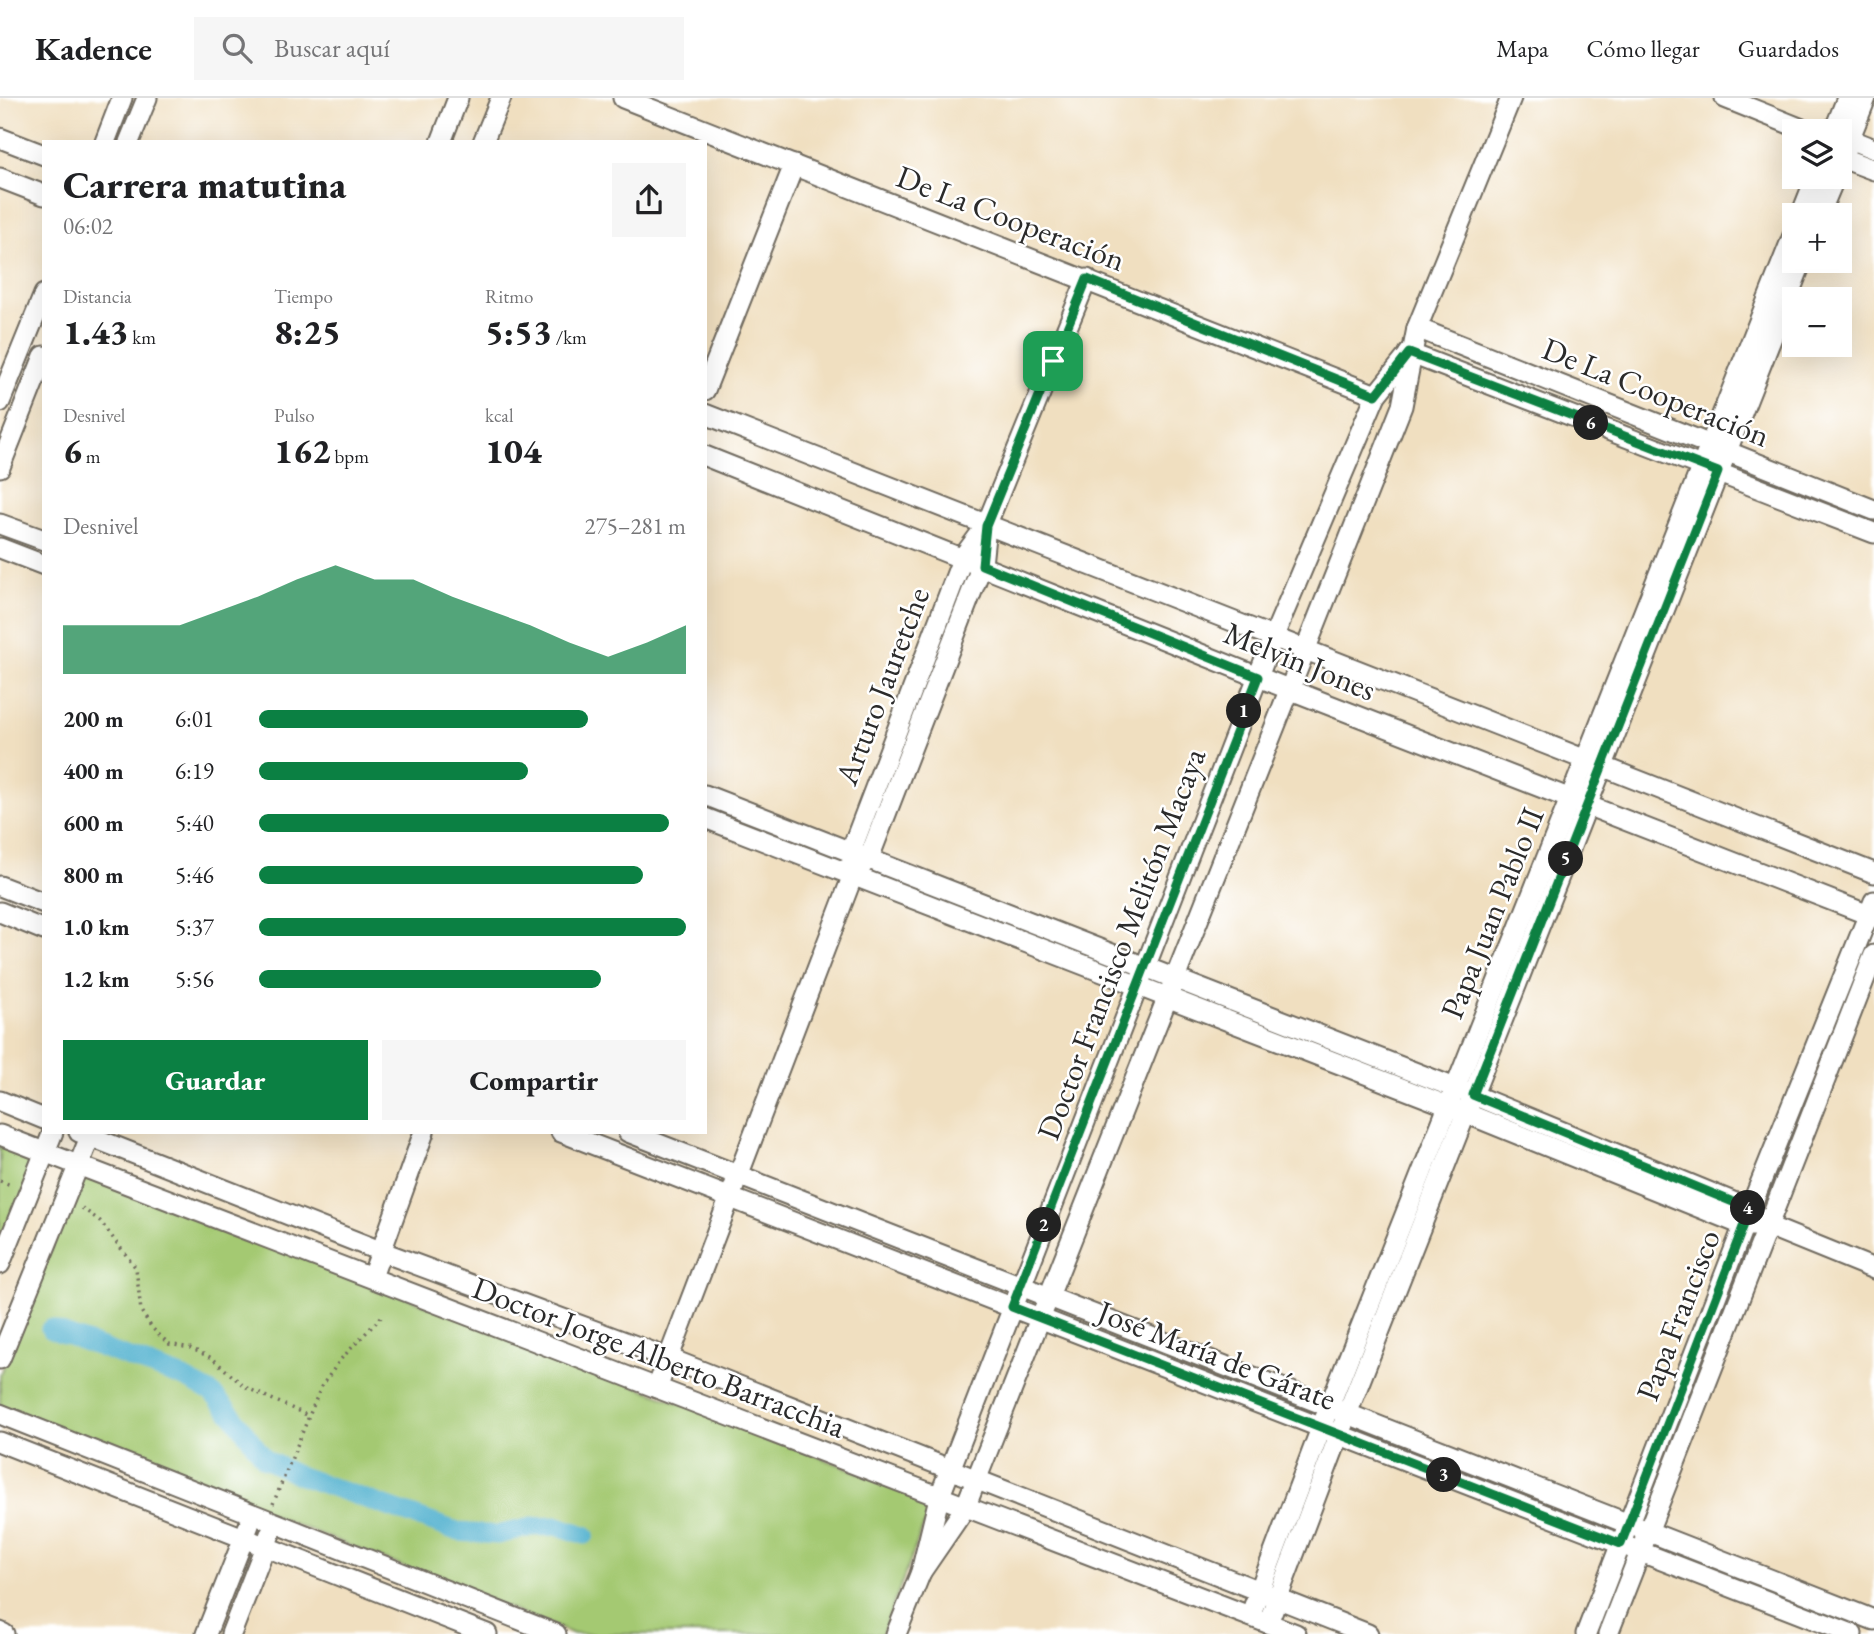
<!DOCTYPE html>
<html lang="es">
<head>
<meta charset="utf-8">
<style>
	body { margin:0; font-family:"EB Garamond",serif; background:#f6f6f6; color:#202124; height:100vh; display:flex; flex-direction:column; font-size:26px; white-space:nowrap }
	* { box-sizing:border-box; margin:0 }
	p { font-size:23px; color:#757577 }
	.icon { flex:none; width:38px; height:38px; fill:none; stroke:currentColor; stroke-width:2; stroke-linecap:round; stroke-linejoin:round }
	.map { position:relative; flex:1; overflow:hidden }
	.drawer { position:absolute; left:42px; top:42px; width:665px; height:994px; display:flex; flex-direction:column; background:#fff; border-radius:0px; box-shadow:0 7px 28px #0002 }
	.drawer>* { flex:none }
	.tools { position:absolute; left:1782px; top:21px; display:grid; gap:14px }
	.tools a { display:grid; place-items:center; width:70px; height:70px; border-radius:0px; background:#fff; box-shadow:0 7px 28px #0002; font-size:35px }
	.pin { position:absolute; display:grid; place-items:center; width:60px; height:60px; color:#fff; margin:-30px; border-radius:14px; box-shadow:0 4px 10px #0006 }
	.km { position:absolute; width:35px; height:35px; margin:-18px; border-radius:50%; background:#222; color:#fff; font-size:19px; line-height:35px; text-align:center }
	.round { display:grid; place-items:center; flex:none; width:74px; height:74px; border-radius:0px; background:#f6f6f6 }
	.head { display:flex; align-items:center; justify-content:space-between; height:119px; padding:0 21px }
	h1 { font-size:38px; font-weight:800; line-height:52px }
	.stats { display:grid; grid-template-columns:repeat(3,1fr); gap:10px; height:119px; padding:7px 21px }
	.stats div { display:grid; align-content:center }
	.stats b { font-size:35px; font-weight:800 }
	.stats small { font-size:19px; font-weight:400 }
	.stats p { font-size:19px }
	.chart { height:196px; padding:14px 21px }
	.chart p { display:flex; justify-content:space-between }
	.chart svg { width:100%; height:126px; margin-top:7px; fill:#0b8043; opacity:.7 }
	.cta { display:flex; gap:14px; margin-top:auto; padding:14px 21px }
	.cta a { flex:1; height:80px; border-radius:0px; background:#0b8043; color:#fff; font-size:28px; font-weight:800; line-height:80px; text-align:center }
	.cta a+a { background:#f6f6f6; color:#202124 }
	ul { padding:0 21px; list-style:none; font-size:23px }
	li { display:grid; grid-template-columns:112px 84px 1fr; align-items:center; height:52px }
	li i { height:18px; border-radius:9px; background:#0b8043 }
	header { display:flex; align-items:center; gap:42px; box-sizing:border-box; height:98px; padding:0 35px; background:#fff; border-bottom:2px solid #e0e0e0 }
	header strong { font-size:33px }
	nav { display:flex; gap:38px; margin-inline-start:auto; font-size:24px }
	.search { width:490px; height:63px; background:#f6f6f6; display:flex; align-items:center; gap:18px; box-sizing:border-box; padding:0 24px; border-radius:0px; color:#757577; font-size:26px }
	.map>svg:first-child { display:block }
	.green { fill:#a4c972; stroke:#687a4e; stroke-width:2 }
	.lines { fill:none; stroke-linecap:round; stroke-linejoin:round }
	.canal { stroke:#51b1cf; stroke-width:19 }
	.minor-casing { stroke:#706a5f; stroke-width:23 }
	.path { stroke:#706a5f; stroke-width:3.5; stroke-dasharray:2 5; stroke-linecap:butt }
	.minor { stroke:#fff; stroke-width:19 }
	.route-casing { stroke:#fff; stroke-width:14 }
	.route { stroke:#0b8043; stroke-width:9 }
	.labels { text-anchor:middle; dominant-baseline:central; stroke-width:5; stroke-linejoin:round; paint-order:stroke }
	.street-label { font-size:32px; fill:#2b2b2b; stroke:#fff }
</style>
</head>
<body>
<header>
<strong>Kadence</strong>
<div class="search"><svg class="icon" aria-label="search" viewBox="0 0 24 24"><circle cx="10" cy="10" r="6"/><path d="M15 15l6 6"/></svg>Buscar aquí</div>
<nav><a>Mapa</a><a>Cómo llegar</a><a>Guardados</a></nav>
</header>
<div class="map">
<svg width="1874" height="1536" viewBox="0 0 1874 1536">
	<rect width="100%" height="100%" fill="#fff"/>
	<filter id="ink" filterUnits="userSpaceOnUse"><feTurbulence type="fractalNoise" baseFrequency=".0143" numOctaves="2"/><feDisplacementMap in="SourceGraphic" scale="14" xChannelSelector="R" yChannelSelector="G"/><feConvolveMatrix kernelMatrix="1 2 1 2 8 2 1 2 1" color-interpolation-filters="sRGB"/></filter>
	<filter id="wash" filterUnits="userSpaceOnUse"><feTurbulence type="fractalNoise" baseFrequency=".00686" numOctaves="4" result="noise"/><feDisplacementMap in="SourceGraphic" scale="28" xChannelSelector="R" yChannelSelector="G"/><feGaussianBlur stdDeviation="1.57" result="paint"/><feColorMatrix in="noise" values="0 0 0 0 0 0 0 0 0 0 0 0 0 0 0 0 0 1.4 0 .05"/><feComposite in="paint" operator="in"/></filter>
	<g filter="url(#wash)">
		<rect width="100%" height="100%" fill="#f0dfc0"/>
		<g class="green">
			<path d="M0,1042L39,1058L0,1153Z"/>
			<path d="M82,1074L933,1403L882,1536H574L0,1310V1276Z"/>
		</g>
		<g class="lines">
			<path class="canal" d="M50,1231L184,1280L212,1295L235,1320L265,1361L295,1376L459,1434L497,1437L532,1429L558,1428L585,1437"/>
		</g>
	</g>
	<g filter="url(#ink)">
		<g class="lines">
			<g class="minor-casing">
				<g id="minor">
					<path d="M623,0L1376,297"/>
					<path d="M1725,0L1807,33"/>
					<path d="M1834,33L1847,0"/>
					<path d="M0,40L44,57"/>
					<path d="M1839,42L1849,41L1874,51"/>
					<path d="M105,44L122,0"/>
					<path d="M129,44L147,0"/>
					<path d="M441,44L458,0"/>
					<path d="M483,44L501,0"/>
					<path d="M1839,55L1842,60L1874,72"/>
					<path d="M1839,67L1866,0"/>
					<path d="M0,80L44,97"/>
					<path d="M1801,117L1816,79"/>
					<path d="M1819,117L1835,79"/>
					<path d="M1417,230L1874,412"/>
					<path d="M1409,255L1874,435"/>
					<path d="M705,292L794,67"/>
					<path d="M0,304L44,196"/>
					<path d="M705,316L1874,775"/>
					<path d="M705,358L1291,592L1874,819"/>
					<path d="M0,369L44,258"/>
					<path d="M0,426L44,442"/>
					<path d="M0,450L44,467"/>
					<path d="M705,697L1473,997L1750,1111L1768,1128L1874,1171"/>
					<path d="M705,720L1448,1008L1745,1128H1768"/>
					<path d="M852,766L851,753L963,459L986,428L1087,181"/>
					<path d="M0,788L44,805"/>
					<path d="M0,814L44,832"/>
					<path d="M0,1003L44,1021"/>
					<path d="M79,1034L380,1153L668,1260L1368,1536"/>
					<path d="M561,1034L1852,1536"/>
					<path d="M628,1034L1874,1522"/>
					<path d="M0,1037L1296,1536"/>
					<path d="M0,1166L53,1034"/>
					<path d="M372,1179L424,1034"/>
					<path d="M0,1261L92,1034"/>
					<path d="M657,1290L853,777L869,760L982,467L986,428"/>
					<path d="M0,1316L556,1536"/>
					<path d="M0,1344L487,1536"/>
					<path d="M921,1474L965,1410L1402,308L1417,230L1511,0"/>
					<path d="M1250,1518L1329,1309L1794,135"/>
					<path d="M1268,1525L1347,1316L1802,163"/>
					<path d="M0,1534L4,1536"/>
					<path d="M206,1536L249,1427"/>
					<path d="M231,1536L270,1436"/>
					<path d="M896,1536L921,1474L939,1400L1273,540L1376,297L1409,256"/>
					<path d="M1586,1536L1750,1111L1874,803"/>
					<path d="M1608,1536L1874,857"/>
				</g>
			</g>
			<g class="path">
				<path d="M0,1083L11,1087"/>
				<path d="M82,1110L100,1123L136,1170L141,1213L152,1230L169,1246L190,1250L212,1260L245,1289L309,1318"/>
				<path d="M273,1406L321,1289L341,1261L383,1217"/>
			</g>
			<use href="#minor" class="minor"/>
		</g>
	</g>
	<g class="lines" filter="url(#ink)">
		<g class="route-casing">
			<path id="route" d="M1087,181L1376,297L1409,255L1718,374L1473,997L1750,1111L1621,1446L1012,1209L1258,579L982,467L986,428Z"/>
		</g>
		<use href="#route" class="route"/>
	</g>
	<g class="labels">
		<g class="street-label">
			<text transform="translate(1011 120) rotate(21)">De La Cooperación</text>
			<text transform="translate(1656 294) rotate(22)">De La Cooperación</text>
			<text transform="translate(1300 563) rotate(22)">Melvin Jones</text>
			<text transform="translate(882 588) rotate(-69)">Arturo Jauretche</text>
			<text transform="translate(1492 815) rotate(-68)">Papa Juan Pablo II</text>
			<text transform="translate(1121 846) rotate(-69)">Doctor Francisco Melitón Macaya</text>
			<text transform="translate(1678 1217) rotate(-69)">Papa Francisco</text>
			<text transform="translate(1217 1257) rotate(21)">José María de Gárate</text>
			<text transform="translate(659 1259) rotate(21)">Doctor Jorge Alberto Barracchia</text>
		</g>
	</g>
</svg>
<div class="tools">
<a><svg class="icon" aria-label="layers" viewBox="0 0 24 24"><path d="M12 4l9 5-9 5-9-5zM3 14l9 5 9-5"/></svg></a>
<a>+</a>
<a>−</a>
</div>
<div class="pin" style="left:1053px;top:263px;background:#1e9e55"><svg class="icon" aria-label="arrive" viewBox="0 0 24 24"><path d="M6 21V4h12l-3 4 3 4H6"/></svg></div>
<b class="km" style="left:1244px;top:613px">1</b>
<b class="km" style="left:1044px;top:1127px">2</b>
<b class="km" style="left:1444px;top:1377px">3</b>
<b class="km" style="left:1748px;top:1110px">4</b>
<b class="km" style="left:1566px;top:761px">5</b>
<b class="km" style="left:1591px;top:325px">6</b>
<section class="drawer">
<div class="head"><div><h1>Carrera matutina</h1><p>06:02</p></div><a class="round"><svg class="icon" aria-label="share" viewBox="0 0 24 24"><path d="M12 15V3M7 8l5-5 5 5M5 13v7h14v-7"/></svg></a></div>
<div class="stats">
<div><p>Distancia</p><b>1.43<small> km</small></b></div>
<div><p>Tiempo</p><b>8:25</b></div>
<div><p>Ritmo</p><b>5:53<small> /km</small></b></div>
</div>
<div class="stats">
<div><p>Desnivel</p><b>6<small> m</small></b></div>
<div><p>Pulso</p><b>162<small> bpm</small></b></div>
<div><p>kcal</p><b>104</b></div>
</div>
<div class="chart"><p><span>Desnivel</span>275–281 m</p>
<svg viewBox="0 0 160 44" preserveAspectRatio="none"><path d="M0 44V27L10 27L20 27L30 27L40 22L50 17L60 11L70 6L80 11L90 11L100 17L110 22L120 27L130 33L140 38L150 33L160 27V44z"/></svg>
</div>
<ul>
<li><b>200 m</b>6:01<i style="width:77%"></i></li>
<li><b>400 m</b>6:19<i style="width:63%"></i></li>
<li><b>600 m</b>5:40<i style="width:96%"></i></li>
<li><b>800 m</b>5:46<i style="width:90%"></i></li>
<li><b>1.0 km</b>5:37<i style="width:100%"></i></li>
<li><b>1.2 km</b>5:56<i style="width:80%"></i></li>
</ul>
<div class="cta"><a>Guardar</a><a>Compartir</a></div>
</section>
</div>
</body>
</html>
